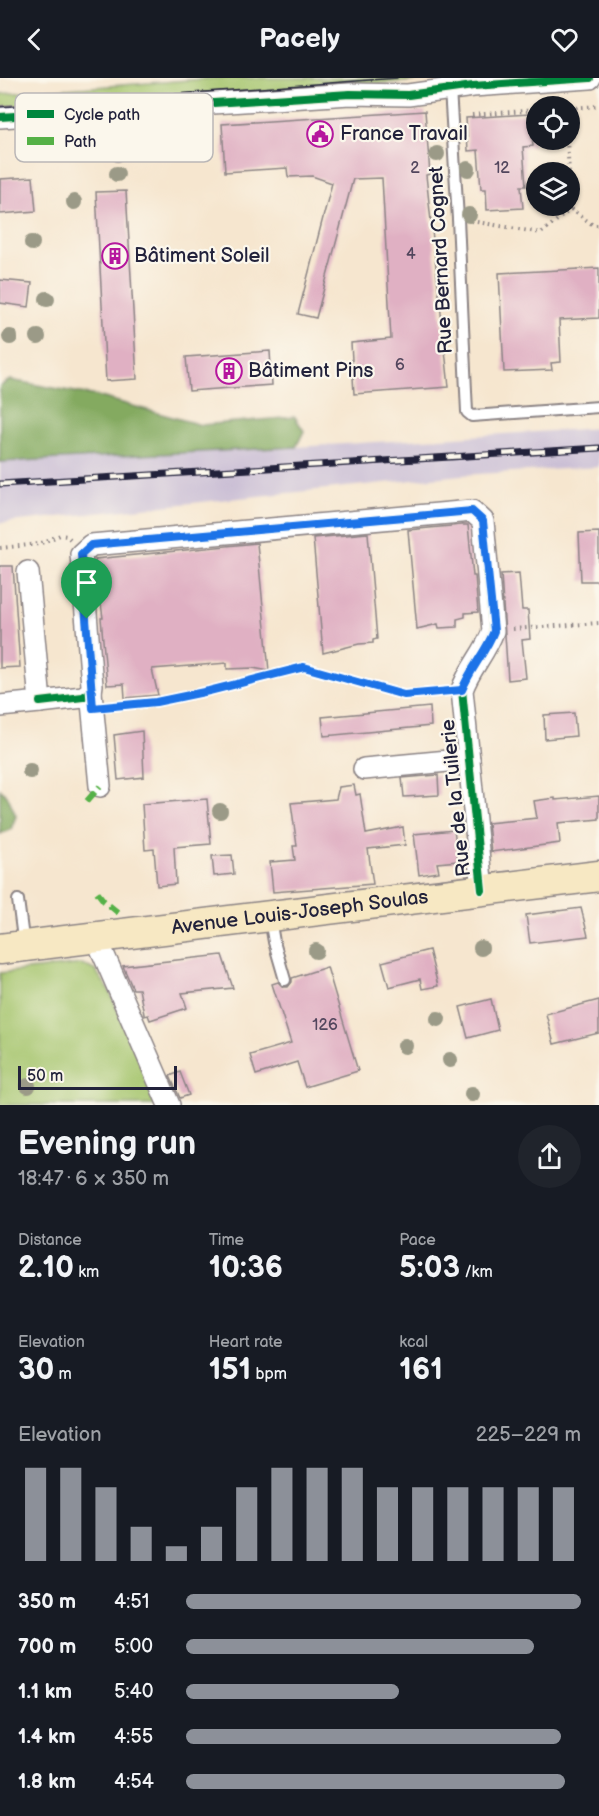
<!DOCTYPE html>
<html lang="en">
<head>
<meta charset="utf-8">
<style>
	body { margin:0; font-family:"Balsamiq Sans",sans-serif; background:#20242c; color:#f1f3f6; height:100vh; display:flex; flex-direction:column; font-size:22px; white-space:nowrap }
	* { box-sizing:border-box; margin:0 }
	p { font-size:20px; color:#9ea1a6 }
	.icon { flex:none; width:33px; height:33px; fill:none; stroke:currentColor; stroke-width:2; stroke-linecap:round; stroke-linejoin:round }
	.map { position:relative; height:1027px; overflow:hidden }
	.drawer { display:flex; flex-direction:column; background:#171b24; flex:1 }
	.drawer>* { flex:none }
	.buttons { position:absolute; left:526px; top:18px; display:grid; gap:12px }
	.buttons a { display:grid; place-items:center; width:54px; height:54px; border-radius:50%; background:#171b24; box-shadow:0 2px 4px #0004; font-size:30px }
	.scale { position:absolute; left:18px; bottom:15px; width:159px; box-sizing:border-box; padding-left:6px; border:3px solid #22223b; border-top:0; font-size:16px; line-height:21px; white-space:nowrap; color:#22223b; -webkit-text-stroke:4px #fbf7ec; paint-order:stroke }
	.pin { position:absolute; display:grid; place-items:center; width:51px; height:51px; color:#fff; margin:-62px -26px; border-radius:50% 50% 50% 0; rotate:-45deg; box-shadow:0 0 6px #0007 }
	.pin .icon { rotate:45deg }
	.round { display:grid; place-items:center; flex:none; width:63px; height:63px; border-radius:32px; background:#20242c }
	.overview { display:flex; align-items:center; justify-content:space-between; height:102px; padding:0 18px }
	h1 { font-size:33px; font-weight:800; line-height:45px }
	.stats { display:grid; grid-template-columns:repeat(3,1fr); gap:9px; height:102px; padding:6px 18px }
	.stats div { display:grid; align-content:center }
	.stats b { font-size:30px; font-weight:800 }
	.stats small { font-size:16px; font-weight:400 }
	.stats p { font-size:16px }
	.chart { height:168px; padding:12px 18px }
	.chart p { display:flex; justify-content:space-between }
	.chart svg { width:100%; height:108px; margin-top:6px; stroke:#8c9099; stroke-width:6 }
	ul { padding:0 18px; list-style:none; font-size:20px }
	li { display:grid; grid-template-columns:96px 72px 1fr; align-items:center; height:45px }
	li i { height:15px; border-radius:8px; background:#8c9099 }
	header { display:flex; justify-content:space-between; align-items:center; height:78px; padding:0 18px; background:#171b24; font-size:27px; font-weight:800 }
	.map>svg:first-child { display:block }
	.industrial { fill:#cbbfd5 }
	.green { fill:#a5c56d; stroke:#647454; stroke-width:1.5 }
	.forest { fill:#84aa60; stroke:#53664e; stroke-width:1.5 }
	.building { fill:#e0b0c3 }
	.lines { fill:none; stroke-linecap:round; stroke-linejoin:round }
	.service-casing { stroke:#8c8485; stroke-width:14 }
	.minor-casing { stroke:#8c8485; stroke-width:24 }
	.secondary-casing { stroke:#8c8485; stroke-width:33 }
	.path { stroke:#8c8485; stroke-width:4; stroke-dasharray:1.5 4.5; stroke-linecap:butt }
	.service { stroke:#fff; stroke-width:10 }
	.minor { stroke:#fff; stroke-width:21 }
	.secondary { stroke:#f7e8c3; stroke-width:30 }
	.tram { stroke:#22223b; stroke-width:1.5 }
	.rail-casing { stroke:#22223b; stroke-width:7 }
	.rail { stroke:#fbf7ec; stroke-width:4.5; stroke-dasharray:14; stroke-linecap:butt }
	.quiet { stroke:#55b146; stroke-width:6; stroke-dasharray:12 6; stroke-linecap:butt }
	.cycleway-casing { stroke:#fbf7ec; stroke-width:11 }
	.cycleway { stroke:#00873e; stroke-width:8 }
	.tree { fill:#9b9a87 }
	.route-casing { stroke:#fff; stroke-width:12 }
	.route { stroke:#1a73e8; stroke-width:8 }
	.labels { text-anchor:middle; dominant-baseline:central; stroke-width:4.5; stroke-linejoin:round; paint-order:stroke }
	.number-label { font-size:16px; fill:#52465d }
	.poi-label { font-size:20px; fill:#22223b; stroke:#fbf7ec; text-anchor:start }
	.street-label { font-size:20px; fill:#22223b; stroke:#fbf7ec }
	.key { fill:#fbf7ec; stroke:#bab7b7; stroke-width:1.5 }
	.key-label { font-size:16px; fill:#22223b }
</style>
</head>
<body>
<header><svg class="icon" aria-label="back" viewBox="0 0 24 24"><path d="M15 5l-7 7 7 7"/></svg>Pacely<svg class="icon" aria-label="heart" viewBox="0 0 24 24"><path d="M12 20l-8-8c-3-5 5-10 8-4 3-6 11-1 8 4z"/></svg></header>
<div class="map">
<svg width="599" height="1027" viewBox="0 0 599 1027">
	<rect width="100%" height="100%" fill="#fbf7ec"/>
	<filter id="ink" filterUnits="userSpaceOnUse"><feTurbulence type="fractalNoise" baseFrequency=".0167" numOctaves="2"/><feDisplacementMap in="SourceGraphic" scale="12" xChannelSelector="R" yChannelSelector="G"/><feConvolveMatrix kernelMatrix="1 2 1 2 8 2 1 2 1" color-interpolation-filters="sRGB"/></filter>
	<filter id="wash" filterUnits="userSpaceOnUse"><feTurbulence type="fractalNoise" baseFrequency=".008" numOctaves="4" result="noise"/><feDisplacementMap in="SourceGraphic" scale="24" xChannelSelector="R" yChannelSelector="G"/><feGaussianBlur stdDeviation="1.35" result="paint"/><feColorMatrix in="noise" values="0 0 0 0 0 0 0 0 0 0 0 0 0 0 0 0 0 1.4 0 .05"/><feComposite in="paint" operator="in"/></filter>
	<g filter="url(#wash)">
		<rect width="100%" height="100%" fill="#f6e6cf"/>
		<path class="industrial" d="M599,350V389L461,397L0,445V384L296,369Z"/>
		<g class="green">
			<path d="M216,0H430L428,2L0,33V16Z"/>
			<path d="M82,886L96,893L108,910L160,1027H0V895Z"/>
		</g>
		<g class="forest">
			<path d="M10,302L97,318L201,347L295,339L304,353L296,369L0,384V308Z"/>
			<path d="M0,711L8,719L16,738L11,751L0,756Z"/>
		</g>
		<g id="blocks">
			<g class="building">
				<path d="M425,33L430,96L426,97L449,309L354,316L351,265L391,261L382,100L353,101L316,240L298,236L332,105L312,98L288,99L287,90L225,94L222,46Z"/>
				<path d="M530,36L533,68L523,69L526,108H521L523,130L487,132L486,111H481L478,72L468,73L466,40Z"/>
				<path d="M33,99L36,133L0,136V101Z"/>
				<path d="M126,113L137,301L106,303L96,114Z"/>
				<path d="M599,190V240L559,242L561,284L551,285L552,292L504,294L499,195Z"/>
				<path d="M0,202L32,205L29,229L0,225Z"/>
				<path d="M270,273L272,307L189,313L186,279Z"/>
				<path d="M462,447H468L473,498H475L478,534L465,535V539L457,541V549L439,550L438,546L417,551L408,452Z"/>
				<path d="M599,454V503H581L579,455Z"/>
				<path d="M368,455L377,561L373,562V565L359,566L323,575L313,460Z"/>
				<path d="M257,465L269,593L253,590L227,591V585L152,591L158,617L125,620L124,606L107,607L101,540H103L95,481Z"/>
				<path d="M0,488H13L20,589L0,590Z"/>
				<path d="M519,495L522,532H528L530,561L522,562L526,600L508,602L501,496Z"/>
				<path d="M430,629L431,648L324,658L322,639Z"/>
				<path d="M574,635L576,658L545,661L544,637Z"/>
				<path d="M142,653L144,699L118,702L114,657Z"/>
				<path d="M438,697L439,717L404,719L402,700Z"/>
				<path d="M354,707L356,717L360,716L366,756L403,749L405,767L368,771L373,806L273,814L270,784L295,782L293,768H297L291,725L336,721L339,709Z"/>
				<path d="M599,718V741L558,745L560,765L491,774L488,745L537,740L534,723L555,720V722Z"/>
				<path d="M207,721L211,766L174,769L176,806L157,808L154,771L145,772L142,726Z"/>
				<path d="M454,752L458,783L437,785L439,794L419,797L414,756Z"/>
				<path d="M232,777L234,796L214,798L212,778Z"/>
				<path d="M581,830L588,858L530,865L526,837Z"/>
				<path d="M429,872L438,908L422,911L420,901L389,909L382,884Z"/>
				<path d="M222,877L233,910L182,915L187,930L150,942L148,937L144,938V936L139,911H133L123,888Z"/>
				<path d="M327,889L358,993L305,1009L297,984L256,997L250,977L291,965L272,906L278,904L283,909H288L292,904V900Z"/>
				<path d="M491,921L498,952L468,960L460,929Z"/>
				<path d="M599,922V955L554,966L546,936Z"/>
				<path d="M180,994L189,1017L180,1020L170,998Z"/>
			</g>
		</g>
	</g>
	<g filter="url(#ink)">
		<use href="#blocks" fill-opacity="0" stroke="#8c8485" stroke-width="1.5"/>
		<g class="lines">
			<g class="service-casing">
				<g id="service">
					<path d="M450,11L458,141L467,334L472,338L599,329"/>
					<path d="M117,30L118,77"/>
					<path d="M18,822L24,868"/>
					<path d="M270,841L274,864L285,902"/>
				</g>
			</g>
			<g class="minor-casing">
				<g id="minor">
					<path d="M0,39L350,16L408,17L473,8L590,0"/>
					<path d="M91,614L100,708"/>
					<path d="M40,624L83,619L91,614L92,607L81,476L91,467L472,433L483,443L493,553C486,574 469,591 462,612L482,812"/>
					<path d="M0,628L40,624L28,494"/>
					<path d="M364,691L469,681"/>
					<path d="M96,859L169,1027"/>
				</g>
			</g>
			<g class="secondary-casing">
				<g id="secondary">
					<path id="s1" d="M0,871L599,798"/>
				</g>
			</g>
			<g class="path">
				<path d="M570,30L599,28"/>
				<path d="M472,37L537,32"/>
				<path d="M567,62L569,94"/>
				<path d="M571,131L593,147H599"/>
				<path d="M471,143L541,155L571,131L570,115"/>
				<path d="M0,470L39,466L60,457L67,458L70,461"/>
				<path d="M513,551L599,545"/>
				<path d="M111,628L156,624L209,613L304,589L404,617L443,614"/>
			</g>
			<use href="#service" class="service"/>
			<use href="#minor" class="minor"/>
			<use href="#secondary" class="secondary"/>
			<path class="tram" d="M0,29L397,0"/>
			<g class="rail-casing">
				<path id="rail" d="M0,406L599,370"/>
			</g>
			<use href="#rail" class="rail"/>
			<g class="quiet">
				<path d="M87,723L100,708"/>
				<path d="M97,814L104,823L121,837"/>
			</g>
			<g class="cycleway-casing">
				<g id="cycleway">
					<path d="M0,39L350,16L408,17L473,8L590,0"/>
					<path d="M40,624L83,619L91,614L92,607L81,476L91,467L472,433L483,443L493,553C486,574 469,591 462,612L482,812"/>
				</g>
			</g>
			<use href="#cycleway" class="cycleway"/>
		</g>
		<g class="tree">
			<circle cx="437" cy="76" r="8"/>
			<circle cx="468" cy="91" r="8"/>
			<circle cx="117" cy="96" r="8"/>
			<circle cx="74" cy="124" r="8"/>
			<circle cx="469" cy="137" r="8"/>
			<circle cx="32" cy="165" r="8"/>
			<circle cx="47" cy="221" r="8"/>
			<circle cx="10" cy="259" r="8"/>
			<circle cx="38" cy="259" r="8"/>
			<circle cx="30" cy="693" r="8"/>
			<circle cx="220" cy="733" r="8"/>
			<circle cx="481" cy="870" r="8"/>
			<circle cx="316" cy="873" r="8"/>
			<circle cx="438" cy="941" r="8"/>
			<circle cx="405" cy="968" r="8"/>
			<circle cx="450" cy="982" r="8"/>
			<circle cx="28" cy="1008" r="8"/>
			<circle cx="472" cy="1016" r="8"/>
		</g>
	</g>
	<g class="lines" filter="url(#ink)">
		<g class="route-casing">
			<path id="route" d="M472,433L483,443L494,553C486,574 470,591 462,612L404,617L304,589L209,613L156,624L93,630L81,476L91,467Z"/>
		</g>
		<use href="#route" class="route"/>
	</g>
	<defs>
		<g id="civic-ring" transform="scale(1.35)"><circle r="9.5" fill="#fbf7ec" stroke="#b5179e" stroke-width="1.5"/><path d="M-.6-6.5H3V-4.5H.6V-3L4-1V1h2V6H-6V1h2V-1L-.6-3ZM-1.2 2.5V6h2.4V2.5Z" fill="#b5179e"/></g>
		<g id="building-ring" transform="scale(1.35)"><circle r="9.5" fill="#fbf7ec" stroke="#b5179e" stroke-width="1.5"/><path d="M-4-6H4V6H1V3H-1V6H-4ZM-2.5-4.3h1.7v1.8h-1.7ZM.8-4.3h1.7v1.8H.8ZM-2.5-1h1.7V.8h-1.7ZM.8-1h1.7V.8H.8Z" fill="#b5179e"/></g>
	</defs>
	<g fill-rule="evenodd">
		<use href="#civic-ring" x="320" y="56"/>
		<use href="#building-ring" x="115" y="178"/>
		<use href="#building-ring" x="229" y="293"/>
	</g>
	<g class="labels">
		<g class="number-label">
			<text x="415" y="90">2</text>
			<text x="502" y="90">12</text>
			<text x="411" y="176">4</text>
			<text x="400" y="287">6</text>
			<text x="325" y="947">126</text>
		</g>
		<g class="poi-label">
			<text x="340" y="56">France Travail</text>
			<text x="134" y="178">Bâtiment Soleil</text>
			<text x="248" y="293">Bâtiment Pins</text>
		</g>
		<g class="street-label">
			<text transform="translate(441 182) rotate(-93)">Rue Bernard Cognet</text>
			<text transform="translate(456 720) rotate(-96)">Rue de la Tuilerie</text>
			<text stroke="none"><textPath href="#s1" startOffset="302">Avenue Louis-Joseph Soulas</textPath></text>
		</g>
	</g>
	<rect x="15" y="15" width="198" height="69" rx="9" class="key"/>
	<rect x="27" y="32" width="27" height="8" fill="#00873e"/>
	<rect x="27" y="59" width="27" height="8" fill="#55b146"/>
	<g class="key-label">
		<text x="64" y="42">Cycle path</text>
		<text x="64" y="69">Path</text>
	</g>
</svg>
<div class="buttons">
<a><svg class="icon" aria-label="locate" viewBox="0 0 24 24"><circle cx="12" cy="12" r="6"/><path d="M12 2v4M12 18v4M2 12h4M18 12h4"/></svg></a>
<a><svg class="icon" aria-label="layers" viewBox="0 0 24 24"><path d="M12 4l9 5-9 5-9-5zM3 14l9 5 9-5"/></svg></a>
</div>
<div class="scale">50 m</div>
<div class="pin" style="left:87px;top:541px;background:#1e9e55"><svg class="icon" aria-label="arrive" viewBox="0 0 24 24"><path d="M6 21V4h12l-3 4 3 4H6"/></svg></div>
</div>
<section class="drawer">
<div class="overview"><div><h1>Evening run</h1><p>18:47 · 6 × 350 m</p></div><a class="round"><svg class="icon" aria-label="share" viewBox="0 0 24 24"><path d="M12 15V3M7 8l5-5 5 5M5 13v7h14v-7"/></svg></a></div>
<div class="stats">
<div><p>Distance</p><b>2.10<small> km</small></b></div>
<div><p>Time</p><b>10:36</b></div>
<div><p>Pace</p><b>5:03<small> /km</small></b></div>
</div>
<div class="stats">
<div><p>Elevation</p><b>30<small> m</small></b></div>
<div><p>Heart rate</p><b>151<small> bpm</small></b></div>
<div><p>kcal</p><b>161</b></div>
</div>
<div class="chart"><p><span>Elevation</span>225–229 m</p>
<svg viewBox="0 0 160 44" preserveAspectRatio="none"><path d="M5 44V6M15 44V6M25 44V14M35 44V30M45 44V38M55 44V30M65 44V14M75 44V6M85 44V6M95 44V6M105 44V14M115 44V14M125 44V14M135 44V14M145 44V14M155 44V14"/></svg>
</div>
<ul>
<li><b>350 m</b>4:51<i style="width:100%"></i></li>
<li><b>700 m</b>5:00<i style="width:88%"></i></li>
<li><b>1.1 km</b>5:40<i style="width:54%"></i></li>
<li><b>1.4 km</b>4:55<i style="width:95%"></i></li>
<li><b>1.8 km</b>4:54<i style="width:96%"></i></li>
</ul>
</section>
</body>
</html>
